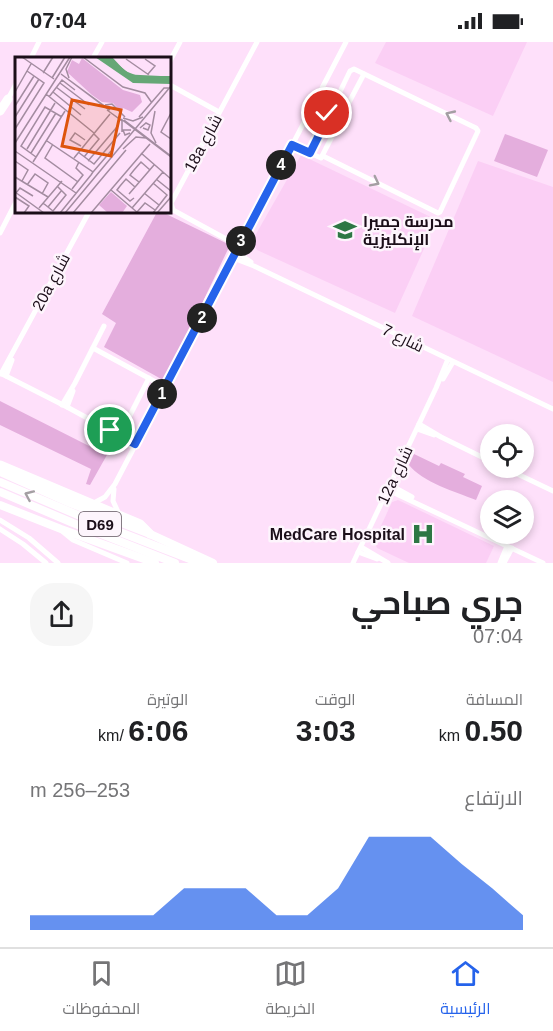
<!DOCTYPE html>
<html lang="ar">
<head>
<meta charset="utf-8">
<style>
	body { margin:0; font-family:Arial,Cairo,sans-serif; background:#f6f6f6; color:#202124; direction:rtl; height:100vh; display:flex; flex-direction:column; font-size:22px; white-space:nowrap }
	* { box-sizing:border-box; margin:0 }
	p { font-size:20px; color:#757577 }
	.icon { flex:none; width:33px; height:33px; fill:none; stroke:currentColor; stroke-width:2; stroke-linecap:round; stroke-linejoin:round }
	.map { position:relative; height:521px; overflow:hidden; direction:ltr }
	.details { display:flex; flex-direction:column; background:#fff; flex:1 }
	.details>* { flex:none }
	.tools { position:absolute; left:480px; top:382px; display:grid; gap:12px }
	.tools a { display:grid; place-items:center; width:54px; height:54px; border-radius:50%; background:#fff; box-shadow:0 3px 9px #0003; font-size:30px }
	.pin { position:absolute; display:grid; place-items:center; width:51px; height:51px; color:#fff; margin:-26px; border:3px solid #fff; border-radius:50%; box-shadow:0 2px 6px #0007 }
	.km { position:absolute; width:30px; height:30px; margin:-15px; border-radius:50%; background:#222; color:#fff; font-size:16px; line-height:30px; text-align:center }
	.round { display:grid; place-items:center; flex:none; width:63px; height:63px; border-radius:24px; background:#f6f6f6 }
	.overview { display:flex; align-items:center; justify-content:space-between; height:102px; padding:0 30px }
	h1 { font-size:33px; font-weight:700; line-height:45px }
	.figures { display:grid; grid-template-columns:repeat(3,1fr); gap:9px; height:102px; padding:6px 30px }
	.figures div { display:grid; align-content:center }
	.figures b { font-size:30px; font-weight:700 }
	.figures small { font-size:16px; font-weight:400 }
	.figures p { font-size:16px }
	.chart { height:168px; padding:12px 30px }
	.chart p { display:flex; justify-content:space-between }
	.chart svg { width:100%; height:108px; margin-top:6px; fill:#2563eb; opacity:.7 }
	.status { display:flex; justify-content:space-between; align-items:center; height:42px; padding:0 30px; background:#fff; direction:ltr }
	.status svg { height:16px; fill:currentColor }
	.dock { display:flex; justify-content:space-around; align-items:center; height:84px; border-top:2px solid #e0e0e0; background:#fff; font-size:16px; color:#757577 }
	.dock a { display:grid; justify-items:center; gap:3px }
	.dock .selected { color:#2563eb }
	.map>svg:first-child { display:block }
	.built { fill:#fbcff5 }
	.garden { fill:#e4aedd }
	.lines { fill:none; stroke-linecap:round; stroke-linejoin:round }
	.street { stroke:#fff; stroke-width:5 }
	.secondary { stroke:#fff; stroke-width:8 }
	.primary { stroke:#fff; stroke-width:8 }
	.highway { stroke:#fff; stroke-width:9 }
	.oneway { stroke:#a49fa3 }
	.route-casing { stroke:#fff; stroke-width:12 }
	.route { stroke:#2563eb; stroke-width:8 }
	.labels { text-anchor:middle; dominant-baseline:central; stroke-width:5; stroke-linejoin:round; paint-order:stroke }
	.shield { fill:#fdf5fc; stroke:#5f535d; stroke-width:1.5 }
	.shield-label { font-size:15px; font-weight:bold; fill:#1b0e19 }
	.street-label { font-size:16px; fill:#1b0e19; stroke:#fdf5fc }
	.poi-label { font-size:16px; font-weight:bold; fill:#1b0e19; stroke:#fdf5fc; text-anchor:start }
	.inset-river { fill:none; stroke:#66a776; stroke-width:3 }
	.inset-road { fill:none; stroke:#a38ca0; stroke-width:1.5 }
	.view { fill:#de550d; fill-opacity:0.15; stroke:#de550d; stroke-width:3 }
	.inset-edge { fill:none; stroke:#1b0e19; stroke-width:3 }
</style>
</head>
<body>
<div class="status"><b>07:04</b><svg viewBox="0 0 49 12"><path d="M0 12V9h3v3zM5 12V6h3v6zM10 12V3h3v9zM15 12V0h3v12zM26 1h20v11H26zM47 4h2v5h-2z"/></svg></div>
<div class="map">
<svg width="553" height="521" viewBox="0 0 553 521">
	<rect width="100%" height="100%" fill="#fee0fa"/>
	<g class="built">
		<path d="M386,0H527L493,74L375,21Z"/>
		<path d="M301,113L437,178L395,271L257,208L252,199Z"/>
		<path d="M478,119L553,145V340L412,274Z"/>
		<path d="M398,458L494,504L486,521H409L377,506L374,499L392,460Z"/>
	</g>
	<g class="garden">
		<path d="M505,92L548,108L537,135L494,119Z"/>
		<path d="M157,170H162L230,203L195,276L163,338L104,305L116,281L102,272Z"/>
		<path d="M0,359L99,409L105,399L112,404L90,443L86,442L91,427L0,383Z"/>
		<path d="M414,412L439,424L441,421L465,432L463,435L482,444L476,458C456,450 422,440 409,423Z"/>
	</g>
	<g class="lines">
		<g class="street">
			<path d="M31,16L39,0"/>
			<path d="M93,16L102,0"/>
			<path d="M170,19L180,0"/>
			<path d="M170,43L219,70"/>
			<path d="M8,57L16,42"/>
			<circle cx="337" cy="70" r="10"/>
			<path d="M346,66L364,32"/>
			<path d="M292,103L321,116L340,79"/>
			<path d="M310,111L328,75"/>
			<path d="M323,114L438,171L440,170L478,89L476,86L354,27L350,29L335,60"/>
			<path d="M0,191L16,160"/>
			<path d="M239,204L173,168L171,161L257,0"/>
			<path d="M236,210L251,220"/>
			<path d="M233,216L254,224L553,367"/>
			<path d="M93,306L165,345"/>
			<path d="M0,331L67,365L135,402"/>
			<path d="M1,332L89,170"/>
			<path d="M6,334L12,318"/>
			<path d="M443,337L453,320"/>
			<path d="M62,363L75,341L104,284"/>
			<path d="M67,365L73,349"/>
			<path d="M419,382L441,395L490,419"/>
			<path d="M124,385L149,336"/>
			<path d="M417,387L434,393"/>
			<path d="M505,426L553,449"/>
			<path d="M390,443L412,455"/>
			<path d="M114,447L113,459L119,472"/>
			<path d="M388,448L543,521"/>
			<path d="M92,462L105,455L115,442L346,0"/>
			<path d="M0,478L29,496L58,521"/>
			<path d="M0,487L23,502L46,521"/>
			<path d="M62,489L73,498L127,521"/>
			<path d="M361,505L388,521"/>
			<path d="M358,510L377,517"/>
			<path d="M353,521L436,346L448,317"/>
			<path d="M500,521L507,504"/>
			<path d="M504,521L512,506"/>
		</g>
		<g class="secondary">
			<path d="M0,430L70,461L150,492L213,521"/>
			<path d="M0,463L61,487L155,521"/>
		</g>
		<g class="primary">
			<path d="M0,440L99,482L200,521"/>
			<path d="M0,450L73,481L175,521"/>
		</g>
		<g class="highway">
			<path d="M0,69L8,57"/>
			<path d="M0,423L140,482L150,492"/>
		</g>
	</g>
	<defs><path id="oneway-chevron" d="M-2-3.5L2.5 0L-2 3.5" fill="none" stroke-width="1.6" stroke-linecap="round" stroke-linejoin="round" transform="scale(1.5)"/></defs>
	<g class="oneway">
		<use href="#oneway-chevron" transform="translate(450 73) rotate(-155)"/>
		<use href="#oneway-chevron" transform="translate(375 140) rotate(27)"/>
		<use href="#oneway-chevron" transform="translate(29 453) rotate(-156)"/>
	</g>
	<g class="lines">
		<g class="route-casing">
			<path id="route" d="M110,388L135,402L292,103L310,111L328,75L327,71"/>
		</g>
		<use href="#route" class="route"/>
	</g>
	<defs>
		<g id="school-bare" transform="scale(1.8)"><path d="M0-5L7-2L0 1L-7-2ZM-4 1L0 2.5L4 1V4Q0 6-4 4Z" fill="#2d7744" stroke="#fdf5fc" stroke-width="2.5" paint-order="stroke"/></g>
		<g id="hospital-bare" transform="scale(1.8)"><path d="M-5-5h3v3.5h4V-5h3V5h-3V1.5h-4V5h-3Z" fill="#2d7744" stroke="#fdf5fc" stroke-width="2.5" paint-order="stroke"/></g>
	</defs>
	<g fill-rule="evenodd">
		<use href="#school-bare" x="345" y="188"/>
		<use href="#hospital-bare" x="423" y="492"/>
	</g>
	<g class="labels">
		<rect class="shield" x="79" y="470" width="42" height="24" rx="4.5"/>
		<g class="shield-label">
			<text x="100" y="482">D69</text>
		</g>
		<g class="street-label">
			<text transform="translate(203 101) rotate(-62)">18a شارع</text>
			<text transform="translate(51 240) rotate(-62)">20a شارع</text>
			<text transform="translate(403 296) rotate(26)">شارع 7</text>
			<text transform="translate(395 433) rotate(-65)">12a شارع</text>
		</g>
		<g class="poi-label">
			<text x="363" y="179">مدرسة جميرا<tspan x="363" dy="18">الإنكليزية</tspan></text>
			<text x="405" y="492" text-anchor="end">MedCare Hospital</text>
		</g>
	</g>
	<g transform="translate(15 15)">
		<rect width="156" height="156" fill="#fee0fa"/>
		<path d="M67,1L108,33L125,38L127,45L117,55L108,51L105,54L98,46L87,45L77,38L52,15L57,3L64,7Z" fill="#e4aedd"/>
		<path d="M96,135L112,149L107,156H93L84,148Z" fill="#e4aedd"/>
		<path d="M80,0H97L110,14L123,19H156V27L118,26Z" fill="#66a776"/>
		<path class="inset-river" d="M91,0L115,19L156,21"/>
		<path class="inset-road" d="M7,0L39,22M68,0L108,30L130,36L137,46M111,2L134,18M130,2L140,9L133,17M28,16L38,0M37,21L50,0M54,21L51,12L57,0M45,26L74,48M41,30L70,52M0,35L16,7M38,35L66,58M31,37L79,76M34,40L47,23L60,33M90,48L97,47L110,60M0,49L19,19M92,53L107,64V75M94,53L46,17L95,53M140,54L136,76L141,86M156,56L146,75L156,82M0,60L24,22M124,60L149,31H155M108,61L118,64L128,60M106,62L156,100M109,63L156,99M125,71L131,66L135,68L133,73L128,71M0,72L29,26L12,14M115,76L110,78L108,73H116M32,84L78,115L76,118M0,86L55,0M38,87L30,101L63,125M66,89L55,83L60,76L70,83M12,92L40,46M108,92L121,80L131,81M0,94L61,136M63,95L79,107L105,76M16,96L41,56M126,96L156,122M21,100L6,89L30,50L47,60M69,100L84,82L79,77M59,101L95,57M0,104L13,113L7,124M73,104L102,70M18,105L50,54M78,115L96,94M0,120L33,140M141,122L156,134M124,125L115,118L119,113L126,105L135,113M12,128L20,117L33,126L27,137M105,129L102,133L115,144L119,141M105,129L111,122L120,130M57,132L68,118L61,111L64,105M96,133L123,156M0,135L29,156M1,136L5,131L18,139M129,136L144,148M114,137L139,108M0,140L14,149L9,156M28,146L38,154L51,138L42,129M33,150L47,133M24,151L47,124M117,151L148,115M122,155L130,146L140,153M45,156L76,118M50,156L156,29M58,156L111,93M76,156L135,87M138,156L152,138L138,126M142,156L156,140"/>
		<path class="view" d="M57,43L106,53L96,99L47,89Z"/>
		<rect width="156" height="156" class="inset-edge"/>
	</g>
</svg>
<div class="tools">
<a><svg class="icon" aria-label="locate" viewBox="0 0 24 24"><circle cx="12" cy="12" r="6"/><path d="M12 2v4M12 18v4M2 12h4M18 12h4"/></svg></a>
<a><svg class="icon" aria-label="layers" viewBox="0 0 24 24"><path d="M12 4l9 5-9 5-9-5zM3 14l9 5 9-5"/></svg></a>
</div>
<div class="pin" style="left:110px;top:388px;background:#1e9e55"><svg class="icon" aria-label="arrive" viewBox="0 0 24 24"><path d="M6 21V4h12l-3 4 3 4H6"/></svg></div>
<div class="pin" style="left:327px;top:71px;background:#d93025"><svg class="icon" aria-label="check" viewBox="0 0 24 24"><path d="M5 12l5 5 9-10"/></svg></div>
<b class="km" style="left:162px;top:352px">1</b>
<b class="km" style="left:202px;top:276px">2</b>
<b class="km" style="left:241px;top:199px">3</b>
<b class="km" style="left:281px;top:123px">4</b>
</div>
<section class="details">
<div class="overview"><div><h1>جري صباحي</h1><p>07:04</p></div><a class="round"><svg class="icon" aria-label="share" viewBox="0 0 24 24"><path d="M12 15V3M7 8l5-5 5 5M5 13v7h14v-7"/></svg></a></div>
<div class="figures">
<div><p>المسافة</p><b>0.50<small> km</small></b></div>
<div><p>الوقت</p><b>3:03</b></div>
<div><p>الوتيرة</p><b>6:06<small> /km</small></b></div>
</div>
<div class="chart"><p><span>الارتفاع</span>253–256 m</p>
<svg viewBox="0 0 160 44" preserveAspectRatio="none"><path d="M0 44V38L10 38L20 38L30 38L40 38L50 27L60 27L70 27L80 38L90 38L100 27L110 6L120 6L130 6L140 17L150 27L160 38V44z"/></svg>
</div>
</section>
<nav class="dock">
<a class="selected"><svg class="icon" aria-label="home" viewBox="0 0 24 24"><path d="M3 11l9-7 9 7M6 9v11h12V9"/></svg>الرئيسية</a>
<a><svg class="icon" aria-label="map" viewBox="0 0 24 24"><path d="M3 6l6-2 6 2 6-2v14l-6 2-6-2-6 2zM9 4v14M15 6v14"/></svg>الخريطة</a>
<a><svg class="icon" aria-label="saved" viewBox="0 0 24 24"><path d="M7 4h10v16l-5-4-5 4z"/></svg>المحفوظات</a>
</nav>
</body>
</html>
